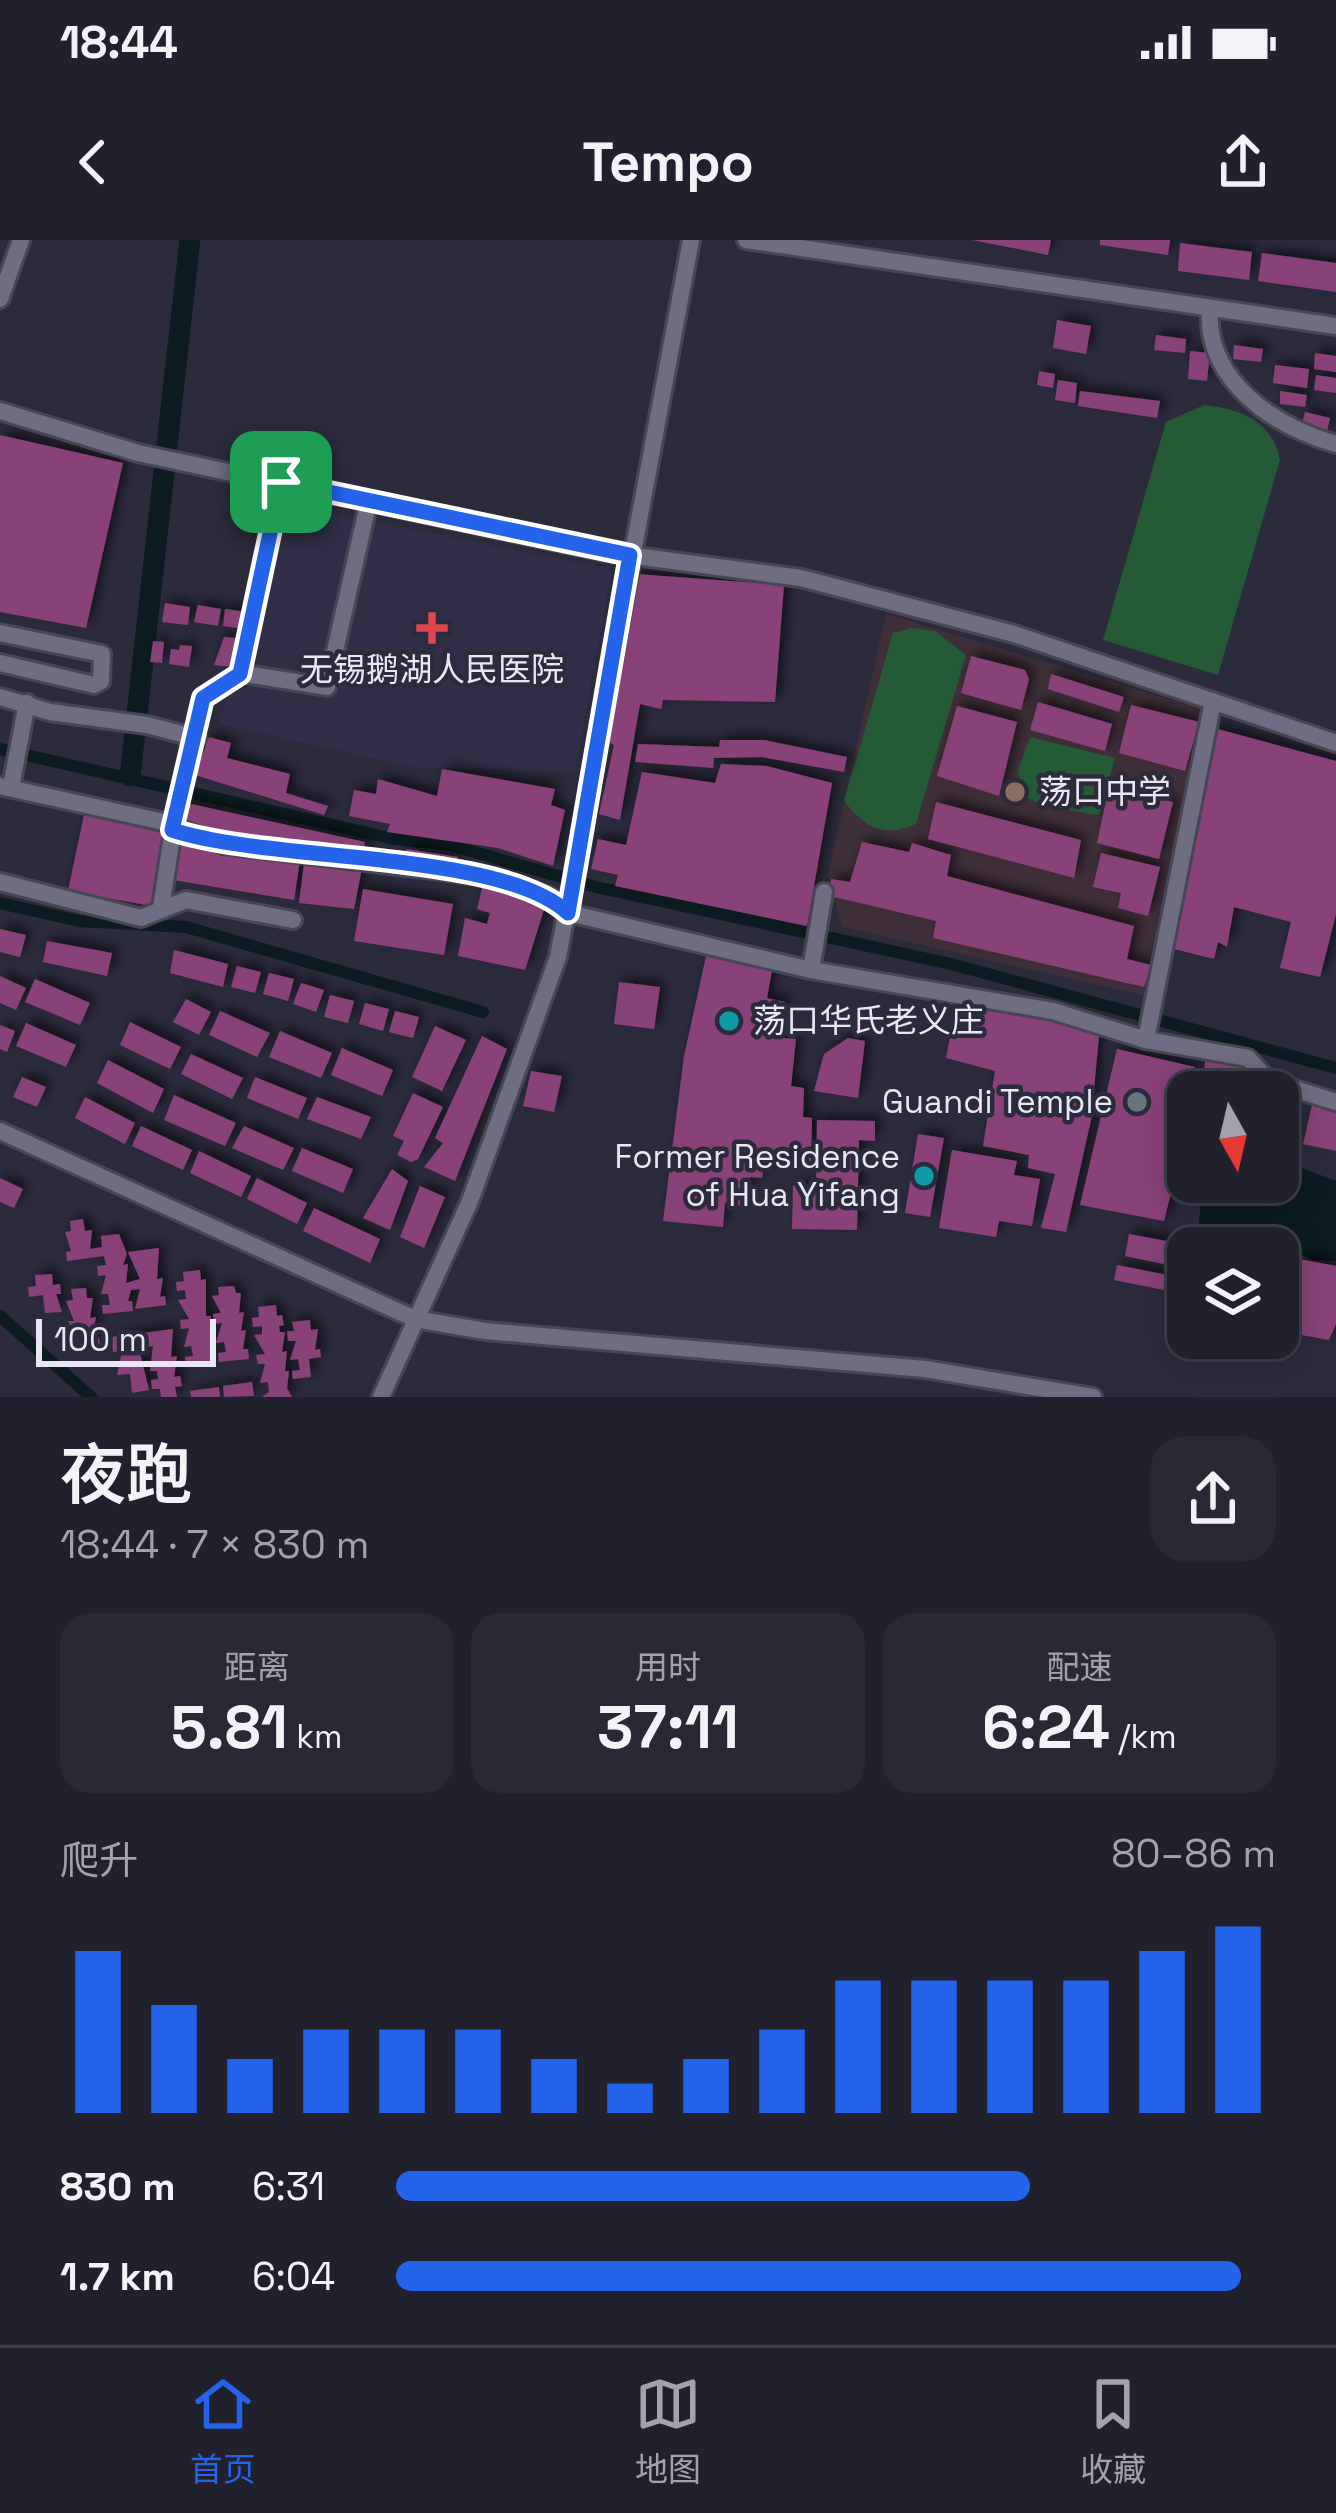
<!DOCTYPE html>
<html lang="zh">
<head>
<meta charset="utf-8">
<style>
	body { margin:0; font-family:"Space Grotesk","Noto Sans SC",sans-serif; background:#292835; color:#f1f3f6; height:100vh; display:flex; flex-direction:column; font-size:45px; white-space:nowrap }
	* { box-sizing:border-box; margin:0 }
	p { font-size:39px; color:#a2a3aa }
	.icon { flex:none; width:66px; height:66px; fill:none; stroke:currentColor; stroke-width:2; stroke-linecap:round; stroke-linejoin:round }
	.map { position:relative; height:1157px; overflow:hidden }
	.sheet { display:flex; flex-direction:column; background:#21202d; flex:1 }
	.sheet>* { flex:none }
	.needle { width:78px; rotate:172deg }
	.buttons { position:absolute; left:1167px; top:831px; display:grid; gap:24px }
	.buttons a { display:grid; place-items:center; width:132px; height:132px; border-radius:24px; background:#21202d; box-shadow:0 6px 30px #0003,0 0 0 3px #3e3e49; font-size:60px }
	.scale { position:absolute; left:36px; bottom:30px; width:180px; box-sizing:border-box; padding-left:12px; border:6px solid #e8e7f3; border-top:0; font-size:33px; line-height:42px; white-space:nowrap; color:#e8e7f3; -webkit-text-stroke:9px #2c2b3c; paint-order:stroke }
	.pin { position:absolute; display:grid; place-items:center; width:102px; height:102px; color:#fff; margin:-51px; border-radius:24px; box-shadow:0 6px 18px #0006 }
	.round { display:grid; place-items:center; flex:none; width:126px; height:126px; border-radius:36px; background:#292835 }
	.headline { display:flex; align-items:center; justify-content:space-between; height:204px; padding:0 60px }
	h1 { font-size:66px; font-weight:600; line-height:90px }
	.metrics { display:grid; grid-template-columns:repeat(3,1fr); gap:18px; height:204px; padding:12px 60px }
	.metrics div { display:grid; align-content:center; border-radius:30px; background:#292835; text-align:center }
	.metrics b { font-size:60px; font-weight:600 }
	.metrics small { font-size:33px; font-weight:400 }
	.metrics p { font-size:33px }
	.chart { height:336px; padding:24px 60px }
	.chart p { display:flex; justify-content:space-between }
	.chart svg { width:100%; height:216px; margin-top:12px; stroke:#2563eb; stroke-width:6 }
	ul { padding:0 60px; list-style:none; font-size:39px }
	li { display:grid; grid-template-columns:192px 144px 1fr; align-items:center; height:90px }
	li i { height:30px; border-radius:15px; background:#2563eb }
	.status { display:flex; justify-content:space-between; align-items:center; height:84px; padding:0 60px; background:#21202d; direction:ltr }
	.status svg { height:33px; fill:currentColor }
	header { display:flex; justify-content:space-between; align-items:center; height:156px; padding:0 60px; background:#21202d; font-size:54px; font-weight:600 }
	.tabs { display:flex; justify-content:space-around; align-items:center; height:168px; border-top:3px solid #3e3e49; background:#21202d; font-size:33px; color:#a2a3aa }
	.tabs a { display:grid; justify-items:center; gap:6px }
	.tabs .current { color:#2563eb }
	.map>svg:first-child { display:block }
	.built { fill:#312f47 }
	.education { fill:#3f2f3a }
	.green { fill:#245a36 }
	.water { fill:#0b1b20 }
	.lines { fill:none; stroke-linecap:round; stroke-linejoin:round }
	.canal { stroke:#0b1b20; stroke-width:12 }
	.river { stroke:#0b1b20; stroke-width:21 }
	.building { fill:#884277; filter:url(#shadow) }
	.minor-casing { stroke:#484655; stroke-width:22 }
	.minor { stroke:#6e6d81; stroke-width:16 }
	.route-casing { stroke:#fff; stroke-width:24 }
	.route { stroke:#2563eb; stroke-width:15 }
	.health-dot { fill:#e0444e; stroke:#2c2b3c; stroke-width:4.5 }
	.education-dot { fill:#8d6e63; stroke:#2c2b3c; stroke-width:4.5 }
	.culture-dot { fill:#0f9aa8; stroke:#2c2b3c; stroke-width:4.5 }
	.worship-dot { fill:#6b7280; stroke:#2c2b3c; stroke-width:4.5 }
	.labels { text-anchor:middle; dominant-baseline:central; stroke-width:9; stroke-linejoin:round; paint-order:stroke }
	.poi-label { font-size:33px; fill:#e8e7f3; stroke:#2c2b3c; text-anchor:start }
</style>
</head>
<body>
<div class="status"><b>18:44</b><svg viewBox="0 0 49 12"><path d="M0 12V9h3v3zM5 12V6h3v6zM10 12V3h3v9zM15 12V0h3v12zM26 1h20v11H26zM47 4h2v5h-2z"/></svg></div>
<header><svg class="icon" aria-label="back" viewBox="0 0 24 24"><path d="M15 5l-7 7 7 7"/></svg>Tempo<svg class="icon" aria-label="share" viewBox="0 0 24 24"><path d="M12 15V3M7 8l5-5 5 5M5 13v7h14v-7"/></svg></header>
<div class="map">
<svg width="1336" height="1157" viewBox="0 0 1336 1157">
	<defs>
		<filter id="shadow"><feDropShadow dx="5.5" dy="-5.5" stdDeviation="6" flood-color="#0009"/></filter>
	</defs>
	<rect width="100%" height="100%" fill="#2c2b3c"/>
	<path class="built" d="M288,265L612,329L575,531L416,528L218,484L230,452L251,446Z"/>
	<path class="education" d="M886,374L1201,469L1143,755L842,687L828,635Z"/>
	<g class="green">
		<path d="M1204,165C1241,169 1272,181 1280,220L1218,435L1103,400L1166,182Z"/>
		<path d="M912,388L935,391L966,415L916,584C882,598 866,588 844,561L893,393Z"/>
		<path d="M1030,497L1115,518L1099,575L1047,567L1020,555L1018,530Z"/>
	</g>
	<path class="water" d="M1278,919L1336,941V1021L1312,1020L1270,999L1256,1008L1222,1007L1199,985L1202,942H1278Z"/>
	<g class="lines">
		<g class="canal">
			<path d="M0,509L394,599L450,605L596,647L951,724L1336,828"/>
			<path d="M0,663L79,681L186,687L483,772"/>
			<path d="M0,1076L91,1157"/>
		</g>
		<path class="river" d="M130,536L190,0"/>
	</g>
	<g class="building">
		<path d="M972,0H1051L1048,15Z"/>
		<path d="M1100,0H1170L1168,15L1100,5Z"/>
		<path d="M1180,3L1252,12L1249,40L1178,31Z"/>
		<path d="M1262,13L1336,23V52L1258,41Z"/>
		<path d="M1057,80L1091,86L1086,114L1053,108Z"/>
		<path d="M1156,95L1186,99L1185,113L1154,110Z"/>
		<path d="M1234,105L1263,109L1261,122L1233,119Z"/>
		<path d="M1190,111L1210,113L1207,141L1188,139Z"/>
		<path d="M1315,113L1336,116V132L1314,129Z"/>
		<path d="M1275,125L1309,129L1307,148L1273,143Z"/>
		<path d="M1039,131L1055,134L1053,148L1037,145Z"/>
		<path d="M1316,135L1336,138V153L1314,150Z"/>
		<path d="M1058,140L1077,143L1075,163L1055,160Z"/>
		<path d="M1080,151L1160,161L1157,178L1078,166Z"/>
		<path d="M1280,151L1307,155L1305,167L1280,164Z"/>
		<path d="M1305,172L1330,178L1327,191L1302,184Z"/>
		<path d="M0,195L123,223L86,388L0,372Z"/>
		<path d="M636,334L784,345L775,462L663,460L661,469L640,464L620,580L599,574L614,505L609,502Z"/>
		<path d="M165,363L190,367L188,385L162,382Z"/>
		<path d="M198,365L221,369L218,386L194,382Z"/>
		<path d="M225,369L247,372L244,389L223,386Z"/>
		<path d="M224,397L237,398L233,427L214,425Z"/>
		<path d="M153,401L164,402L162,423L150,422Z"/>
		<path d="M180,405L192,406L189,427L169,424L171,409L179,410Z"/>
		<path d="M971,416L1025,430L1029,439L1021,470L961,453Z"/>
		<path d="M1051,434L1124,457L1119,472L1048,449Z"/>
		<path d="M1038,462L1112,484L1105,511L1030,490Z"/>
		<path d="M1131,465L1199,482L1185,531L1119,513Z"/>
		<path d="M957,466L1017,482L999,556L937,536Z"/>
		<path d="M1214,488L1336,521V674L1320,737L1280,728L1291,682L1234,667L1227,707L1218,702L1214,719L1162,706Z"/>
		<path d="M209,497L231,503L227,518L290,534L286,553L328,566L324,575L195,535Z"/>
		<path d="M720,500H764L847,517L844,532L762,517L714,518L713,528L635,522L638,504L719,507Z"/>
		<path d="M721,524L767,526L832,543L807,686L615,646L618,635L591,629L598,599L626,605L642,532L715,543Z"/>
		<path d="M442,529L555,549L551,565L565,570L553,626L498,608L387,592L390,584L349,576L354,550L376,554L378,539L437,556Z"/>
		<path d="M1109,547L1173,562L1159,619L1097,603Z"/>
		<path d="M182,562L365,602L363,615L303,606L302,611L177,588Z"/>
		<path d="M936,562L1081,600L1074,638L928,599Z"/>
		<path d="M85,570L167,592L152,666L68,651Z"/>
		<path d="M174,600L300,620L294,660L167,639Z"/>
		<path d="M862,602L909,612L912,603L951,615L947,636L1134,686L1127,719L1151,725L1144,747L933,698L936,681L830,656L831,639L850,642Z"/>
		<path d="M406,609L458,617L454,628L403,621Z"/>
		<path d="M1101,613L1160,627L1148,676L1118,668L1121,653L1093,647Z"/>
		<path d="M305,616L363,623L354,669L299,663Z"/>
		<path d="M484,640L547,660L525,730L458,716L465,678L487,684L490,673L477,669Z"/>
		<path d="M363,649L453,664L444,715L354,701Z"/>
		<path d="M0,689L26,695L20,717L0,712Z"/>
		<path d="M47,701L112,713L107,736L43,722Z"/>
		<path d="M174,710L228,724L223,747L170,733Z"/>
		<path d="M707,712L773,725L767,758L785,762L781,798L796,799L791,846L804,848L803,877L812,878L811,926L765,921L762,938L750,937L745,967L725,963L723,987L663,981L684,816Z"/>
		<path d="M237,726L261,732L255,753L231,747Z"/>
		<path d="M269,733L294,739L288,761L263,754Z"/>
		<path d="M0,736L26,748L16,770L0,763Z"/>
		<path d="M35,739L90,763L80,785L25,762Z"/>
		<path d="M619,742L660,747L654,789L614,784Z"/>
		<path d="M301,743L324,750L316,772L293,764Z"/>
		<path d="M330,755L354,761L348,783L324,777Z"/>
		<path d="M186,759L211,772L199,795L173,782Z"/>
		<path d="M957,759L1100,786L1091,880L1066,992L1041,988L1055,934L1028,928L1029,915L983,906L995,831L946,818Z"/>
		<path d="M365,763L389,769L383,791L359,784Z"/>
		<path d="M220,771L270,793L257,817L209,795Z"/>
		<path d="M395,771L419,777L413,798L389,792Z"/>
		<path d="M130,782L181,807L170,829L120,805Z"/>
		<path d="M26,783L76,805L66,827L16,806Z"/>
		<path d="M0,785L15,791L7,812L0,809Z"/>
		<path d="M435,786L466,800L442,851L412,837Z"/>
		<path d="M280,791L332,813L321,838L269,817Z"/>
		<path d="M482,796L507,809L455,941L424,927L443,903L435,898Z"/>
		<path d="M848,798L865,801L858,858L814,851L824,814Z"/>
		<path d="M342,808L393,830L382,856L331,835Z"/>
		<path d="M1117,809L1195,827L1183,905L1164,981L1080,965Z"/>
		<path d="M191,814L243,838L232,859L181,834Z"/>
		<path d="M1206,816L1250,823L1245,852H1201Z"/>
		<path d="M108,820L164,849L153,873L97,843Z"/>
		<path d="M531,831L562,836L554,872L523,866Z"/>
		<path d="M22,837L46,847L37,867L13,857Z"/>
		<path d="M255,837L307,858L298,879L247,858Z"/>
		<path d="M1253,845L1294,852L1284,908L1278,907V852H1251Z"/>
		<path d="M413,853L443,867L418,919L411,922L397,915L404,901L393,896Z"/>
		<path d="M174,855L236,883L225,906L164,880Z"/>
		<path d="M85,857L135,883L125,904L75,878Z"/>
		<path d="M317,857L371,877L361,899L307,879Z"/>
		<path d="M1312,865L1336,870V911L1303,904Z"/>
		<path d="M817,880L875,881V901L859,900L857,990L792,989L793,945L816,946Z"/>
		<path d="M141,886L192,910L183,930L132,906Z"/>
		<path d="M244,886L294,908L283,930L232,908Z"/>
		<path d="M918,894L944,898L930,977L905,973Z"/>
		<path d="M302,908L353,929L343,953L292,931Z"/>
		<path d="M952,910L1017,921L1014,935L1040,939L1032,986L999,981L996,997L939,988Z"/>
		<path d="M199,911L251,936L241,957L190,933Z"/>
		<path d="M392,929L408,941L390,990L363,978Z"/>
		<path d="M0,938L23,949L14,968L0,962Z"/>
		<path d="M257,938L307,963L297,984L247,959Z"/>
		<path d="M420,946L445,957L424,1008L400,997Z"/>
		<path d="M314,968L380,999L370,1023L303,991Z"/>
		<path d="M83,979L85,991L92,990L90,1009L102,1007L101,996L119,994L127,1014L123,1025L128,1024L126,1043L140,1039L128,1012L159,1008L157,1039L163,1038L160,1057L165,1056L166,1065L135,1069L140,1049L131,1050L128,1061H132L133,1071L103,1074L102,1065H110L108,1054H101L106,1035L98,1036L97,1026L106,1025L104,1016L67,1021L66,1012L71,1011L65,992L71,991L70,981Z"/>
		<path d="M1129,994L1188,1005V1029L1125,1016Z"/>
		<path d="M1299,1019L1336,1026V1084L1329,1100L1285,1092Z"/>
		<path d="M1117,1025L1188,1039V1079L1179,1077L1184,1054L1114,1040Z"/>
		<path d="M200,1030L201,1040L206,1039V1076H211L210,1113L216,1123L186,1126L185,1117L193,1116L191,1106L184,1107L189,1088L181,1089L180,1080L189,1079L178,1060L186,1059L185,1050L177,1051L176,1042L184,1041L183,1032Z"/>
		<path d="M52,1034L53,1045L60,1044L61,1054H56L62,1072L45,1073L43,1055L29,1057L28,1047L36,1046L35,1035Z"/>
		<path d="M234,1046L236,1053H241L239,1073L244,1072L241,1091L246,1090L243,1109H248L249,1119L219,1122L218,1113L226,1112L224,1102L216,1103L222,1083L214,1084L213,1074L221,1073L212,1056L219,1055L218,1047Z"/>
		<path d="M86,1048L87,1058H93L90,1078L96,1077L92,1098L99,1097L100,1105L82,1107L80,1089L69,1091L68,1081H74L66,1061L73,1060L71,1049Z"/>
		<path d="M276,1065L277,1076L282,1075L284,1085L279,1086L280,1092H285L282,1112L287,1111L285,1131H289L287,1148L292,1157H262L269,1152L268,1142L260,1143L265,1124H258L256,1115L265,1114L254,1095L262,1094V1086L253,1087L252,1078L259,1077L258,1067Z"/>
		<path d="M310,1080L311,1090L318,1089L315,1110L320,1109L321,1117L309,1119L311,1137L293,1139L292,1131L300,1130L298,1119L290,1120L296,1101H288L287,1091H294L292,1082Z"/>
		<path d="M173,1089L171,1117L177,1116L174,1137L180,1136L182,1146L175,1147L177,1157H161L160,1149H152L151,1140L158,1139L157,1131H150L153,1106L139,1109L149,1150L132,1153L130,1134L117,1135L122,1111L113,1112L112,1097Z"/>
		<path d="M252,1142L254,1156L224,1157L223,1146Z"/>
		<path d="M219,1147L220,1157H191L190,1151Z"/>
	</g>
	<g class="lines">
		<g class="minor-casing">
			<g id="minor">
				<path d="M746,0L1336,86"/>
				<path d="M0,59L21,0"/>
				<path d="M1210,69C1205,142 1276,187 1336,204"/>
				<path d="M0,171L138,213L605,312L801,338L1014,394L1336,503"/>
				<path d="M0,393L102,414L101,441L94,445L0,423"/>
				<path d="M240,433L327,447L369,260"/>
				<path d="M0,457L50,472L147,485L197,498"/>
				<path d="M0,546L159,581L224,605L491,637L551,657L569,673L811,730L824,652"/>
				<path d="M11,547L27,463"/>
				<path d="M0,642L141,678L186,660L293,680"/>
				<path d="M161,668L177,564L203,458L240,433L281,241"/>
				<path d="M811,730L1053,771L1146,800L1248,818L1269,841L1336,862"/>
				<path d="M1146,800L1213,461"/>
				<path d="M0,891L415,1079L485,1091L925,1129L1093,1157"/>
				<path d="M381,1157L470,961L558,717L691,0"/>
			</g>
		</g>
		<use href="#minor" class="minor"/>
	</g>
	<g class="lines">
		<g class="route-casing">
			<path id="route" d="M281,242L630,315L568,673C500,610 273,623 172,590L203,458L240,434Z"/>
		</g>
		<use href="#route" class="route"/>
	</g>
	<path class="health-dot" d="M426 370h12v12h12v12h-12v12h-12v-12h-12v-12h12z"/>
	<circle class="education-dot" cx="1015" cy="552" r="12"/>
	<g class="culture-dot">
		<circle cx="729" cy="781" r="12"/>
		<circle cx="924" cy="936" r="12"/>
	</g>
	<circle class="worship-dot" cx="1137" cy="862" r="12"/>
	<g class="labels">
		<g class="poi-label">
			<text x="432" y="430" text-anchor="middle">无锡鹅湖人民医院</text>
			<text x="1039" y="552">荡口中学</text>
			<text x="753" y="781">荡口华氏老义庄</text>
			<text x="1113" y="862" text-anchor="end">Guandi Temple</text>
			<text x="900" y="917" text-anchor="end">Former Residence<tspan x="900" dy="38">of Hua Yifang</tspan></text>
		</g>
	</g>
</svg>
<div class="buttons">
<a><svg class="needle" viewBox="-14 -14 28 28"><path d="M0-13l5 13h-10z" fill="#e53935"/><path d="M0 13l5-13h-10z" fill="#a2a3aa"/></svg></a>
<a><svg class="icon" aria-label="layers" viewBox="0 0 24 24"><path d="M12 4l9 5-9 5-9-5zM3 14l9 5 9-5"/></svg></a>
</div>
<div class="scale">100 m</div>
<div class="pin" style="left:281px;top:242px;background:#1e9e55"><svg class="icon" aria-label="arrive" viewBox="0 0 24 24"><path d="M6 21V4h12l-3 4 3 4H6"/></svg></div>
</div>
<section class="sheet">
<div class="headline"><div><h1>夜跑</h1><p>18:44 · 7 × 830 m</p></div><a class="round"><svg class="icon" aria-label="share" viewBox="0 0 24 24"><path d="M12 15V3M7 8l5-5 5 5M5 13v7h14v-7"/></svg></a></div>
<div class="metrics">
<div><p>距离</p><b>5.81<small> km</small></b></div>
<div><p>用时</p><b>37:11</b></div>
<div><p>配速</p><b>6:24<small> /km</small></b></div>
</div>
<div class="chart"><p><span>爬升</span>80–86 m</p>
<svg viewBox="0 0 160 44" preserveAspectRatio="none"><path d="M5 44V11M15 44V22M25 44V33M35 44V27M45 44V27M55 44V27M65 44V33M75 44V38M85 44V33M95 44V27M105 44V17M115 44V17M125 44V17M135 44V17M145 44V11M155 44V6"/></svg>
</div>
<ul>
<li><b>830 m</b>6:31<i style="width:72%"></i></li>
<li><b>1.7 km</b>6:04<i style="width:96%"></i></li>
</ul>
</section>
<nav class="tabs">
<a class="current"><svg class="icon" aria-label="home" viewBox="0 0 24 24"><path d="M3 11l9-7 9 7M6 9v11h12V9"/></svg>首页</a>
<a><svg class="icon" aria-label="map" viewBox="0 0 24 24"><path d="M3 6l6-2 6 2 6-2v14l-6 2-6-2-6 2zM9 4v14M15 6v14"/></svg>地图</a>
<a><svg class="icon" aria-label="saved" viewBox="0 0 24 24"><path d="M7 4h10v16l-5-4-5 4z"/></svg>收藏</a>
</nav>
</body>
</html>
